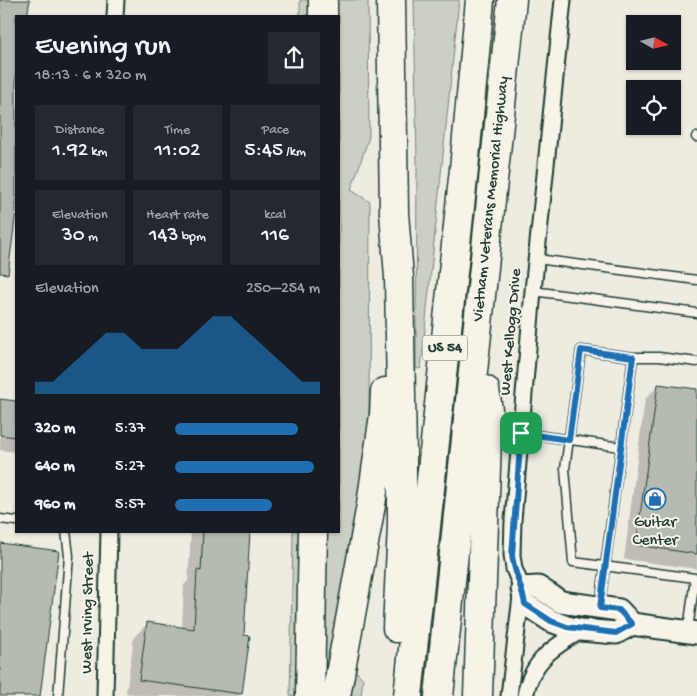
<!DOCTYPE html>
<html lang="en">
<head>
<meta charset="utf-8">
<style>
	body { margin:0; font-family:"Gochi Hand",sans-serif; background:#242831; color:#f1f3f6; height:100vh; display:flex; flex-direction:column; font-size:19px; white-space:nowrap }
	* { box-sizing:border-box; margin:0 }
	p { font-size:16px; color:#9ea1a6 }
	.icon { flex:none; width:28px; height:28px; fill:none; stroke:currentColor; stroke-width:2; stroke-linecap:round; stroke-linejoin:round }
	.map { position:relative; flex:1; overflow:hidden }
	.drawer { position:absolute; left:15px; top:15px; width:325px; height:518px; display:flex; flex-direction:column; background:#171b24; border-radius:0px; box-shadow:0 1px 4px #0004 }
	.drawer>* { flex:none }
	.needle { width:32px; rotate:98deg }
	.buttons { position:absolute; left:626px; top:15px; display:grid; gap:10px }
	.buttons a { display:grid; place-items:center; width:55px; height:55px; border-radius:0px; background:#171b24; box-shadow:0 1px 4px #0004; font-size:25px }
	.pin { position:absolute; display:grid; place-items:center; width:42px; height:42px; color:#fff; margin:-21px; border-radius:10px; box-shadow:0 2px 8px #0006 }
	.round { display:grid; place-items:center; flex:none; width:52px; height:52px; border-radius:0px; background:#242831 }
	.overview { display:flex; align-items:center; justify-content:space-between; height:85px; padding:0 20px }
	h1 { font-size:28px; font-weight:600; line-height:38px }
	.figures { display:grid; grid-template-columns:repeat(3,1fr); gap:8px; height:85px; padding:5px 20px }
	.figures div { display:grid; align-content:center; border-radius:0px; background:#242831; text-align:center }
	.figures b { font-size:21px; font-weight:600 }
	.figures small { font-size:14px; font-weight:400 }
	.figures p { font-size:14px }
	.chart { height:140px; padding:10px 20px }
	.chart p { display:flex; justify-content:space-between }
	.chart svg { width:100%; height:90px; margin-top:5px; fill:#1f6fb2; opacity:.7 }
	ul { padding:0 20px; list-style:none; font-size:16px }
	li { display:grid; grid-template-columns:80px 60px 1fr; align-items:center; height:38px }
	li i { height:12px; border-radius:6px; background:#1f6fb2 }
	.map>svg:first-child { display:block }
	.green { fill:#cccfc4; stroke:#76867c }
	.shadow { fill:#0003 }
	.building { fill:#b5bbb0; stroke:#1f3d34 }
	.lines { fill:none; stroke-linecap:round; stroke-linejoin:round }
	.lane-casing { stroke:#1f3d34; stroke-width:11 }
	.street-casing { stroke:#1f3d34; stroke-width:19 }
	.secondary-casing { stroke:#1f3d34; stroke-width:25 }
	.highway-casing { stroke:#1f3d34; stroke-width:31 }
	.lane { stroke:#f7f3e8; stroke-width:8 }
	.street { stroke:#f7f3e8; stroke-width:15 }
	.secondary { stroke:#f7f3e8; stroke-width:21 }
	.highway { stroke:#f7f3e8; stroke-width:28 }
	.route-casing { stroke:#fff; stroke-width:10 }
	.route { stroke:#1f6fb2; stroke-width:6 }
	.labels { text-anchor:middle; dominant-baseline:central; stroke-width:4; stroke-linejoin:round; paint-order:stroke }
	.shield { fill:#f7f3e8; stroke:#60746a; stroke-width:1 }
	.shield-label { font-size:15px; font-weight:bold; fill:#1f3d34 }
	.street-label { font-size:16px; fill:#1f3d34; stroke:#f7f3e8 }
	.poi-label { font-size:16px; fill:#1f3d34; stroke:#f7f3e8 }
</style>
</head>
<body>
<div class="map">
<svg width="697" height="696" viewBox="0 0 697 696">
	<rect width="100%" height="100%" fill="#eeece1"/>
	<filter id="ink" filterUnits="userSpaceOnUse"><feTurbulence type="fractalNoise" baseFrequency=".02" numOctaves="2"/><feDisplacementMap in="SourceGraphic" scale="10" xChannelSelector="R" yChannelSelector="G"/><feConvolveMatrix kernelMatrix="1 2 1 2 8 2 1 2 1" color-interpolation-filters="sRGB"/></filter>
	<g filter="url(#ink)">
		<g class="green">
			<path d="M300,0H314L313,16H300Z"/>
			<path d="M334,0H368L369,137L351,190L370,202L369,417L359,495L326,682L320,679L323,531H339V16H333Z"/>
			<path d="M414,0H459L421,368L416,369L417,163Z"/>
			<path d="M293,531H303L300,696H290Z"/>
			<path d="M353,672H357L363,679L361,696H349Z"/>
		</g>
		<g class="shadow">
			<path d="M0,0H28L26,16H16V203L10,250L0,260Z"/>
			<path d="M658,386L697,391V569L624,559L645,399Z"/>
			<path d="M0,400L16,402V452L0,450Z"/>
			<path d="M191,531H248L241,693L238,696H147L126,693L134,637L147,624L182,628L184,585L188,581Z"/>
		</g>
		<g class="building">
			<path d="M0,0H30L27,16H16V212L8,274L0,273Z"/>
			<path d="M658,384L697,389V554L636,545Z"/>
			<path d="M0,399L16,401V437L0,435Z"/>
			<path d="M203,531H250L244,635L250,636L242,694L139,680L147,622L194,629L197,570L201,571Z"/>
			<path d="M0,543L59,551L40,696H0Z"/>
		</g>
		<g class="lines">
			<g class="lane-casing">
				<g id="lane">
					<path d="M696,137H697"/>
					<path d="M537,259L697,280"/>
					<path d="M533,291L697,313"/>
					<path d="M521,433L621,447L600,605"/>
					<path d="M621,447L633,357"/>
					<path d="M0,519L16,521"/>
					<path d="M688,630L695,578L573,562L565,469L581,350L633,357H659L697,362"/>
					<path d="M58,696L69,556L66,531"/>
				</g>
			</g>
			<g class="street-casing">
				<g id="street">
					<path d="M115,16L116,0"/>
					<path d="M105,696L109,531"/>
					<path d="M509,696L522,588L514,569L512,555L513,520L533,291L563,0"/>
					<path d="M525,696C532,660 553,647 582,630"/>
				</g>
			</g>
			<g class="secondary-casing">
				<path id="secondary" d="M632,624L619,610L561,602L538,587L522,588L525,604L551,621L567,627L581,630L616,633L632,624L697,633"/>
			</g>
			<g class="highway-casing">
				<g id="highway">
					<path d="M391,0L394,213L399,277L402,456V526L397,628"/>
					<path d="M323,16V0"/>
					<path d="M310,696L313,531"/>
					<path d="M336,696L371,505L384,415L385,392"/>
					<path d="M408,696L464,169L480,0"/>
					<path d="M439,696L512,0"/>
					<path d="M478,696L488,410L485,390"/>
				</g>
			</g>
			<use href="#lane" class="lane"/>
			<use href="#street" class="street"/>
			<use href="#secondary" class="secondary"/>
			<use href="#highway" class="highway"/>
		</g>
	</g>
	<g class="lines" filter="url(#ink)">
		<g class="route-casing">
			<path id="route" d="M581,350L633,357L600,608L619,610L632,624L616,633L567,627L551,621L525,604C522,587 514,572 512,555L521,433L569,440Z"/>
		</g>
		<use href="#route" class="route"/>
	</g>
	<defs>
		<g id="shop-ring" transform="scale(1.125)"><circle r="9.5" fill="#f7f3e8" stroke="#1f6fb2" stroke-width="1.5"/><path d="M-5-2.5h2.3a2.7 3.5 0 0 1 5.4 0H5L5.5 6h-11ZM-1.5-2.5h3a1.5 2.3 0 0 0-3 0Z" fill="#1f6fb2"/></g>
	</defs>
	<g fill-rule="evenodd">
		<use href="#shop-ring" x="655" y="499"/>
	</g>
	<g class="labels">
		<rect class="shield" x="422.5" y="335.5" width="45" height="25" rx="4"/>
		<g class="shield-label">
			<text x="445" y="348">US 54</text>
		</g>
		<g class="street-label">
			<text transform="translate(492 199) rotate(-84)">Vietnam Veterans Memorial Highway</text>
			<text transform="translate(512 332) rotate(-85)">West Kellogg Drive</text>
			<text transform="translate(89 613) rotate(-89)">West Irving Street</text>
		</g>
		<g class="poi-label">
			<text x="655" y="523">Guitar<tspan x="655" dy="18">Center</tspan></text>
		</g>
	</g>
</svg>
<div class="buttons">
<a><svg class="needle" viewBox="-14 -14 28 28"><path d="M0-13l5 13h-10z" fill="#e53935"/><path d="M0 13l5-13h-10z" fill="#9ea1a6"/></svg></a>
<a><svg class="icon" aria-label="locate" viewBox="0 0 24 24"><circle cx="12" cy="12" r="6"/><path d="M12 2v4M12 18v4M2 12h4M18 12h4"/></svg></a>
</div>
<div class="pin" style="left:521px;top:433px;background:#1e9e55"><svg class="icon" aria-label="arrive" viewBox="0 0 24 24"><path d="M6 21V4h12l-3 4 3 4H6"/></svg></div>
<section class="drawer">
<div class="overview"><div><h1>Evening run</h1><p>18:13 · 6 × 320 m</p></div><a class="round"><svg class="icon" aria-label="share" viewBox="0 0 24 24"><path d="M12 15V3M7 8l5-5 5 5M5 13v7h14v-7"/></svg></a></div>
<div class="figures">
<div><p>Distance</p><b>1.92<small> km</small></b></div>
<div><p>Time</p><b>11:02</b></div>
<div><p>Pace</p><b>5:45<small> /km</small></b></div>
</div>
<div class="figures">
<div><p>Elevation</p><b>30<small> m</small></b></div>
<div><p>Heart rate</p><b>143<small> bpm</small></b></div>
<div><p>kcal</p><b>116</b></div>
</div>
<div class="chart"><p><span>Elevation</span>250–254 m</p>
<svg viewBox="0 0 160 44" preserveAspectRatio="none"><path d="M0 44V38L10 38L20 30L30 22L40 14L50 14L60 22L70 22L80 22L90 14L100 6L110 6L120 14L130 22L140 30L150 38L160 38V44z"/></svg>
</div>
<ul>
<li><b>320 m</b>5:37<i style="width:85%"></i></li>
<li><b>640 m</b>5:27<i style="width:96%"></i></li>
<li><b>960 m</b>5:57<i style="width:67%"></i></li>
</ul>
</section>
</div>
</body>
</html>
